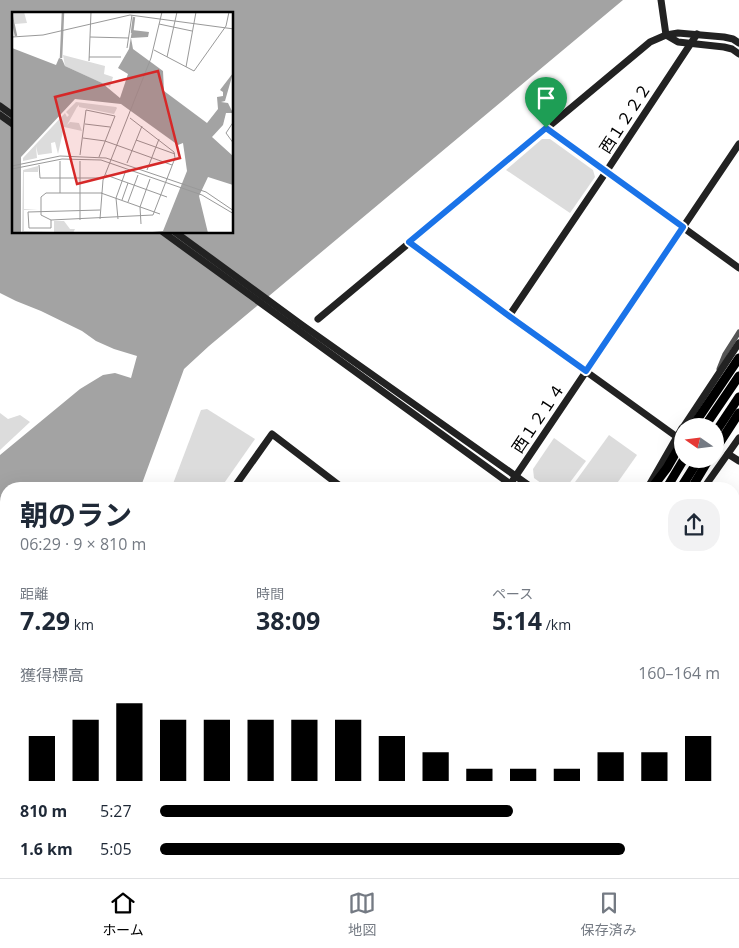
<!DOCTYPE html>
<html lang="ja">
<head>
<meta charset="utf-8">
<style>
	body { margin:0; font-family:"Open Sans","Noto Sans JP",sans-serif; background:#f2f2f3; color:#1f2937; height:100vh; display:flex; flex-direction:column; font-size:19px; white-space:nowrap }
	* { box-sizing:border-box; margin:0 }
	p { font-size:16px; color:#747a83 }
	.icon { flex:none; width:28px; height:28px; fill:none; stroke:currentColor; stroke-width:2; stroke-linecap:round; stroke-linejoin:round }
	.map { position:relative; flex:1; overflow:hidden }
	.panel { position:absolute; left:0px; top:482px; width:740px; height:396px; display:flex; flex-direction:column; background:#fff; border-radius:20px 20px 0 0; box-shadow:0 5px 20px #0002 }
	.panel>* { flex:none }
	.needle { width:32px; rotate:284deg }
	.controls { position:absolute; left:674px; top:418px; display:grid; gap:10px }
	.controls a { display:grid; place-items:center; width:50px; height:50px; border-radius:50%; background:#fff; box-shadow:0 5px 20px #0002; font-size:25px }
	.pin { position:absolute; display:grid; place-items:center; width:42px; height:42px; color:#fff; margin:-51px -21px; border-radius:50% 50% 50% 0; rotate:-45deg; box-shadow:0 0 5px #0007 }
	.pin .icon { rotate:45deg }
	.round { display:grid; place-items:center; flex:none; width:52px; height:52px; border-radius:20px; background:#f2f2f3 }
	.head { display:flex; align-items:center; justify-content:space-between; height:85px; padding:0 20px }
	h1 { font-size:28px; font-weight:700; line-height:38px }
	.stats { display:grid; grid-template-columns:repeat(3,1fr); gap:8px; height:85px; padding:5px 20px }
	.stats div { display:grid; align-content:center }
	.stats b { font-size:25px; font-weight:700 }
	.stats small { font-size:14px; font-weight:400 }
	.stats p { font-size:14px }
	.chart { height:140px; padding:10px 20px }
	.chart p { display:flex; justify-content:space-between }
	.chart svg { width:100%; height:90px; margin-top:5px; stroke:#000; stroke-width:6 }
	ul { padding:0 20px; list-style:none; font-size:16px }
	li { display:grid; grid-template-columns:80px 60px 1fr; align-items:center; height:38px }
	li i { height:12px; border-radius:6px; background:#000 }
	.menu { display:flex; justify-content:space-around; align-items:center; height:70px; border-top:1px solid #e0e1e3; background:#fff; font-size:14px; color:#747a83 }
	.menu a { display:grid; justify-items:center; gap:2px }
	.menu .selected { color:#000 }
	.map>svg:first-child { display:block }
	.green { fill:#dcdcdc }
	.water { fill:#a3a3a3; fill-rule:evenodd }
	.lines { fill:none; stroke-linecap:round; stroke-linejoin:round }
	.street { stroke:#555; stroke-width:5 }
	.secondary { stroke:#222; stroke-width:7 }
	.highway { stroke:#000; stroke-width:9 }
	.route-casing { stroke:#fff; stroke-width:10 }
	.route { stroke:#1a73e8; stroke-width:6 }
	.labels { text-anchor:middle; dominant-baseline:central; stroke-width:4; stroke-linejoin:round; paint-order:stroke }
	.street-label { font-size:16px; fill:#000; stroke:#fff }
	.inset-river { fill:none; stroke:#a3a3a3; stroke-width:2.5 }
	.inset-road { fill:none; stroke:#999; stroke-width:1 }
	.view { fill:#d62828; fill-opacity:0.15; stroke:#d62828; stroke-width:2.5 }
	.inset-edge { fill:none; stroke:#000; stroke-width:2.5 }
</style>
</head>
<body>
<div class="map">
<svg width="739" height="878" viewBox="0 0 739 878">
	<rect width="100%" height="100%" fill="#fff"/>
	<g class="green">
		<path d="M542,139H550L593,170L595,177L570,213L506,170Z"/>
		<path d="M207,409L255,439L220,489H171L201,410Z"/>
		<path d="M0,413L8,419L20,415L30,422L0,450Z"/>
		<path d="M609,435L637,455L613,489H570Z"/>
		<path d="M554,438L586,461L565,489H549L534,478L533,469Z"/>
		<path d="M552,872L565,875L566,872L680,873L678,878H550Z"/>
		<path d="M172,873H214L217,878H176Z"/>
	</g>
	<path class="water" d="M0,0H623L209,346L184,369L176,391L140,489H6V872H151L155,878H0V455L80,389L103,375L115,373L131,378L137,356L114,349L96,341L82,331L41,311L16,301L0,293ZM14,14H232V232H14Z"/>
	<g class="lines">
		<path class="street" d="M719,369L725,354L739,332"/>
		<g class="secondary">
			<path d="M661,0L666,35"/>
			<path d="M666,35L678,42L724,47L732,49L739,54"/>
			<path d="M0,106L14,116"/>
			<path d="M0,115L14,125"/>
			<path d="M546,128L739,268"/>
			<path d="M163,232L517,489"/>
			<path d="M175,232L302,325L534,489"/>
			<path d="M409,242L509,316L677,437"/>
			<path d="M509,316L606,172L697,34"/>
			<path d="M318,319L650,42L666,35L678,33L724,37L733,39L739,43"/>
			<path d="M684,426L739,343"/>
			<path d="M728,454L739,461"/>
			<path d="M233,489L272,434L344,489"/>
			<path d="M507,489L739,144"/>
			<path d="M647,489L682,428"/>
			<path d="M703,489L739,438"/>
			<path d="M734,618L739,611"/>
			<path d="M734,634L739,637"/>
			<path d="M734,644L739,647"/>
			<path d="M734,697L739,676"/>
			<path d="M734,850L739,851"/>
			<path d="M497,878L498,872"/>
			<path d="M531,878L532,872"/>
			<path d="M688,878L690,872"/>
		</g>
		<g class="highway">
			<path d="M693,426L739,358"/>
			<path d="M705,426L739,376"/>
			<path d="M715,433L739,397"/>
			<path d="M715,450L739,413"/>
			<path d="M651,489L667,468L682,442"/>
			<path d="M666,489L684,459"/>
			<path d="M680,489L699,459"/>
			<path d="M691,489L709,459"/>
			<path d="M508,878L509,872"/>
			<path d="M520,878L521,872"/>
		</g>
	</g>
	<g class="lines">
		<g class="route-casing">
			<path id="route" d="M546,128L683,227L586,371L509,316L409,242Z"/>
		</g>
		<use href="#route" class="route"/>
	</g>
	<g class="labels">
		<g class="street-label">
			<text transform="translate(625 118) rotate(-57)">西１２２２</text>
			<text transform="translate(538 418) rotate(-56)">西１２１４</text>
		</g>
	</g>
	<g transform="translate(12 12)">
		<rect width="221" height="221" fill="#fff"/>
		<path d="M12,0L15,11L3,12L0,1ZM51,43L93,54L92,62L101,65L98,75L53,54ZM64,90L104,95L105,96L102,102L67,95V93L57,103L54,100ZM65,95L55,113L58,110L67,111L70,119L52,115L46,142L43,130L39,131L40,141L26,143L24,134L25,146L11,149V146L53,101L55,105ZM26,154V160H12V197H26L12,198V219L42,220V209H52L58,217H63L61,221H10L11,158Z" fill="#dcdcdc"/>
		<path d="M120,18L137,20L136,25L119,26L121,37L151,59L152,79L195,111L206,97L205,85L211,84V80L208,78L221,61L213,89L209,90L216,91L221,101H214L211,113L200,125L221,144V173L196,165L187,184L196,221H130L151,219L175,159L171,131L166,133L109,92L63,87L9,145V221H0V36L44,53L47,46L50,47L53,54L90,71L108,86L116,62L106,56L117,37Z" fill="#a3a3a3"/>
		<path class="inset-river" d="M0,5L4,24M120,21L122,5M49,46L51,0"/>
		<path class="inset-road" d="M147,12L180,19M0,25L31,23L118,3L222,17M78,25L117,26M115,36L120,3M142,38L182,59L214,14L217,0M77,45H109M155,45L165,0M77,49L79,0M174,55L184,0M222,109L214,121L222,132M73,112L98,115M71,126L93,129L160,153M124,128L163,142M68,143L74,98L103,104L87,145M115,151L130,114M27,153L28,166H92M0,154L48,144L94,146L194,180L222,199M0,157L50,147L89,148L190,183L222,202M135,158L147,127M94,163L155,185M48,181V149M89,181L148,202M90,181H34L29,185V203L39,208L141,203L163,146L162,140L118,106M110,188L116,171M116,190L126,163M88,207L91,168L139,46L150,0M106,207L104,186L114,158M39,208V216H17L16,200L88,198M68,208V149M129,212L128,195L138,167"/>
		<path class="view" d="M146,59L168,146L65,172L43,85Z"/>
		<rect width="221" height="221" class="inset-edge"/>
	</g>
</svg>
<div class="controls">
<a><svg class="needle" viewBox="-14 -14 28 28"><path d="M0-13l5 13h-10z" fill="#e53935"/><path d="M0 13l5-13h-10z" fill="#747a83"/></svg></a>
</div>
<div class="pin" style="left:546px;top:128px;background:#1e9e55"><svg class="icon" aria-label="arrive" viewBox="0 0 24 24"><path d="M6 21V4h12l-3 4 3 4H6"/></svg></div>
<section class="panel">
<div class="head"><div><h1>朝のラン</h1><p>06:29 · 9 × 810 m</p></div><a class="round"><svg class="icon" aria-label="share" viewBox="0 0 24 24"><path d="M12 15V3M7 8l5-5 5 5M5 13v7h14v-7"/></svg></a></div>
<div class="stats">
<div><p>距離</p><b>7.29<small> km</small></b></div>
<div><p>時間</p><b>38:09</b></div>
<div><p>ペース</p><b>5:14<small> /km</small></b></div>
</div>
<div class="chart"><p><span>獲得標高</span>160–164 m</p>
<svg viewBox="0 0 160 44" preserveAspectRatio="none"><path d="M5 44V22M15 44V14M25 44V6M35 44V14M45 44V14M55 44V14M65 44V14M75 44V14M85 44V22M95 44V30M105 44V38M115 44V38M125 44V38M135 44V30M145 44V30M155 44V22"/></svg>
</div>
<ul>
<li><b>810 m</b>5:27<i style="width:63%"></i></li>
<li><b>1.6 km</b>5:05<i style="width:83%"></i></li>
</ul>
</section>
</div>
<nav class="menu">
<a class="selected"><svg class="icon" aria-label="home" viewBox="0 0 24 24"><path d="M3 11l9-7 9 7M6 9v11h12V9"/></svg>ホーム</a>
<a><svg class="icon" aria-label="map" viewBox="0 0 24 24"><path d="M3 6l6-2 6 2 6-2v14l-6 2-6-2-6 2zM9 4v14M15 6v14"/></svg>地図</a>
<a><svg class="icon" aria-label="saved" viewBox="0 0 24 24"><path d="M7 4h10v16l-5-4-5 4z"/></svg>保存済み</a>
</nav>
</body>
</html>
